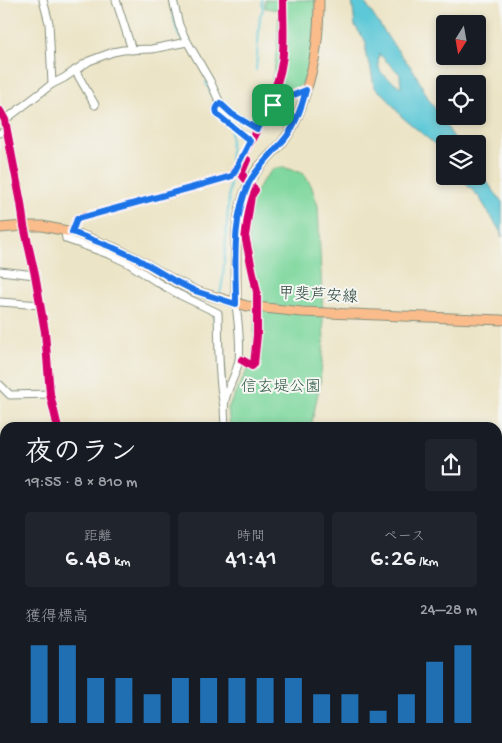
<!DOCTYPE html>
<html lang="ja">
<head>
<meta charset="utf-8">
<style>
	body { margin:0; font-family:"Gochi Hand","Klee One",sans-serif; background:#20242c; color:#f1f3f6; height:100vh; display:flex; flex-direction:column; font-size:19px; white-space:nowrap }
	* { box-sizing:border-box; margin:0 }
	p { font-size:16px; color:#9ea1a6 }
	.icon { flex:none; width:28px; height:28px; fill:none; stroke:currentColor; stroke-width:2; stroke-linecap:round; stroke-linejoin:round }
	.map { position:relative; flex:1; overflow:hidden }
	.drawer { position:absolute; left:0px; top:422px; width:502px; height:321px; display:flex; flex-direction:column; background:#171b24; border-radius:15px 15px 0 0; box-shadow:0 2px 8px #0003 }
	.drawer>* { flex:none }
	.needle { width:32px; rotate:191deg }
	.buttons { position:absolute; left:436px; top:15px; display:grid; gap:10px }
	.buttons a { display:grid; place-items:center; width:50px; height:50px; border-radius:5px; background:#171b24; box-shadow:0 2px 8px #0003; font-size:25px }
	.pin { position:absolute; display:grid; place-items:center; width:42px; height:42px; color:#fff; margin:-21px; border-radius:10px; box-shadow:0 2px 8px #0006 }
	.round { display:grid; place-items:center; flex:none; width:52px; height:52px; border-radius:5px; background:#20242c }
	.headline { display:flex; align-items:center; justify-content:space-between; height:85px; padding:0 25px }
	h1 { font-size:28px; font-weight:600; line-height:38px }
	.metrics { display:grid; grid-template-columns:repeat(3,1fr); gap:8px; height:85px; padding:5px 25px }
	.metrics div { display:grid; align-content:center; border-radius:5px; background:#20242c; text-align:center }
	.metrics b { font-size:25px; font-weight:600 }
	.metrics small { font-size:14px; font-weight:400 }
	.metrics p { font-size:14px }
	.chart { height:140px; padding:10px 25px }
	.chart p { display:flex; justify-content:space-between }
	.chart svg { width:100%; height:90px; margin-top:5px; stroke:#1f6fb2; stroke-width:6 }
	.map>svg:first-child { display:block }
	.green { fill:#7ed79d; stroke:#4e8a68 }
	.water { fill:#5dc8d7; stroke:#3e8286; fill-rule:evenodd }
	.lines { fill:none; stroke-linecap:round; stroke-linejoin:round }
	.stream { stroke:#5dc8d7; stroke-width:2 }
	.minor-casing { stroke:#86907d; stroke-width:9 }
	.major-casing { stroke:#86907d; stroke-width:11 }
	.highway-casing { stroke:#86907d; stroke-width:12 }
	.minor { stroke:#fff; stroke-width:7 }
	.major { stroke:#fabc8b; stroke-width:9 }
	.highway { stroke:#fabc8b; stroke-width:10 }
	.cycleway-casing { stroke:#f6f6f2; stroke-width:11 }
	.cycleway { stroke:#d6006c; stroke-width:8 }
	.route-casing { stroke:#fff; stroke-width:10 }
	.route { stroke:#1a73e8; stroke-width:6 }
	.labels { text-anchor:middle; dominant-baseline:central; stroke-width:4; stroke-linejoin:round; paint-order:stroke }
	.street-label { font-size:16px; fill:#1f3d34; stroke:#f6f6f2 }
	.park-label { font-size:16px; fill:#325c49; stroke:#f6f6f2 }
</style>
</head>
<body>
<div class="map">
<svg width="502" height="743" viewBox="0 0 502 743">
	<rect width="100%" height="100%" fill="#f6f6f2"/>
	<filter id="ink" filterUnits="userSpaceOnUse"><feTurbulence type="fractalNoise" baseFrequency=".02" numOctaves="2"/><feDisplacementMap in="SourceGraphic" scale="10" xChannelSelector="R" yChannelSelector="G"/><feConvolveMatrix kernelMatrix="1 2 1 2 8 2 1 2 1" color-interpolation-filters="sRGB"/></filter>
	<filter id="wash" filterUnits="userSpaceOnUse"><feTurbulence type="fractalNoise" baseFrequency=".0096" numOctaves="4" result="noise"/><feDisplacementMap in="SourceGraphic" scale="20" xChannelSelector="R" yChannelSelector="G"/><feGaussianBlur stdDeviation="1.12" result="paint"/><feColorMatrix in="noise" values="0 0 0 0 0 0 0 0 0 0 0 0 0 0 0 0 0 1.4 0 .05"/><feComposite in="paint" operator="in"/></filter>
	<g filter="url(#wash)">
		<rect width="100%" height="100%" fill="#ece4c6"/>
		<g class="green">
			<path d="M265,0H315C315,21 314,63 304,81C300,88 285,96 277,94C275,94 272,92 270,91C276,64 278,38 279,10L265,8Z"/>
			<path d="M282,167L303,173L311,185L318,206L324,342L320,383L311,427H230L228,408L251,363L254,356L255,293L252,257L248,235L251,200L261,183L272,170Z"/>
			<path d="M265,739H327L328,743H267Z"/>
		</g>
		<g class="water">
			<path d="M352,0H363L391,42L414,71L428,98L458,144H445V158L438,147L401,116L385,95L377,90L374,86L370,64L366,57V42L355,26ZM379,54L400,74L401,88C388,75 375,77 379,54Z"/>
			<path d="M478,170L502,202V237L500,231L479,197L458,176H478Z"/>
		</g>
		<g class="lines">
			<g class="stream">
				<path d="M172,10L178,34L181,39"/>
				<path d="M256,70L260,16L263,10L262,0"/>
				<path d="M206,82L214,100"/>
				<path d="M230,170L231,129"/>
				<path d="M220,294L223,278L230,182"/>
				<path d="M214,316L215,325"/>
				<path d="M248,739L250,743"/>
			</g>
		</g>
	</g>
	<g filter="url(#ink)">
		<g class="lines">
			<g class="minor-casing">
				<g id="minor">
					<path d="M43,0L49,23L52,84"/>
					<path d="M116,0L132,50"/>
					<path d="M173,0L179,25L184,36L210,81L220,103L232,114L257,129"/>
					<path d="M75,70L95,105"/>
					<path d="M220,103C216,108 215,110 218,115L251,141"/>
					<path d="M0,111L5,120L7,131L21,203L24,226L35,275L45,332L50,394L58,428"/>
					<path d="M5,120L52,84L64,78L89,61L113,52L123,50L152,49L187,42"/>
					<path d="M0,133L7,131"/>
					<path d="M65,231L66,239L111,255L128,263L157,282L180,295L218,313C219,344 218,376 224,407"/>
					<path d="M72,232L77,219L194,187L232,176L268,109L277,102L306,90"/>
					<path d="M0,271L35,275"/>
					<path d="M0,302L41,305"/>
					<path d="M0,385L10,395L50,394"/>
					<path d="M225,428C225,419 223,409 225,400C228,386 237,374 239,359C241,343 238,321 236,304"/>
					<path d="M0,444H5"/>
					<path d="M0,578L5,577"/>
					<path d="M0,641H5"/>
					<path d="M0,654H5"/>
					<path d="M0,690L5,691"/>
					<path d="M240,739L242,743"/>
					<path d="M256,739L258,743"/>
					<path d="M96,743L97,739"/>
				</g>
			</g>
			<g class="major-casing">
				<g id="major">
					<path d="M0,228L24,226H42L72,232L114,248L135,258L175,281L195,291L247,306L302,312L502,320"/>
					<path d="M236,304C237,264 231,221 249,183C258,163 278,151 289,133C297,121 301,108 305,94C316,61 319,34 319,0"/>
				</g>
			</g>
			<g class="highway-casing">
				<g id="highway">
					<path d="M0,728L5,731"/>
					<path d="M0,739L7,743"/>
					<path d="M21,739L30,743"/>
				</g>
			</g>
			<use href="#minor" class="minor"/>
			<use href="#major" class="major"/>
			<use href="#highway" class="highway"/>
			<g class="cycleway-casing">
				<g id="cycleway">
					<path d="M270,102L269,99C288,69 283,35 283,0"/>
					<path d="M0,111L5,120L7,131L21,203L24,226L35,275L45,332L50,394L58,428"/>
					<path d="M72,232L77,219L194,187L232,176L268,109L277,102L306,90"/>
					<path d="M242,360L252,366L254,364L257,335V292L245,236L251,196L255,190L243,176L242,172L247,160"/>
				</g>
			</g>
			<use href="#cycleway" class="cycleway"/>
		</g>
	</g>
	<g class="lines" filter="url(#ink)">
		<g class="route-casing">
			<path id="route" d="M306,90C302,106 297,122 287,136C275,152 258,165 249,183C231,221 236,265 236,304L195,291L175,281L136,258L114,248L72,232L77,219L194,187L232,176L234,173L250,141L218,115C215,110 216,108 220,103L232,114L257,129L268,109L277,102Z"/>
		</g>
		<use href="#route" class="route"/>
	</g>
	<g class="labels">
		<g class="street-label">
			<text transform="translate(318 297) rotate(3)">甲斐芦安線</text>
		</g>
		<g class="park-label">
			<text x="281" y="388">信玄堤公園</text>
		</g>
	</g>
</svg>
<div class="buttons">
<a><svg class="needle" viewBox="-14 -14 28 28"><path d="M0-13l5 13h-10z" fill="#e53935"/><path d="M0 13l5-13h-10z" fill="#9ea1a6"/></svg></a>
<a><svg class="icon" aria-label="locate" viewBox="0 0 24 24"><circle cx="12" cy="12" r="6"/><path d="M12 2v4M12 18v4M2 12h4M18 12h4"/></svg></a>
<a><svg class="icon" aria-label="layers" viewBox="0 0 24 24"><path d="M12 4l9 5-9 5-9-5zM3 14l9 5 9-5"/></svg></a>
</div>
<div class="pin" style="left:273px;top:105px;background:#1e9e55"><svg class="icon" aria-label="arrive" viewBox="0 0 24 24"><path d="M6 21V4h12l-3 4 3 4H6"/></svg></div>
<section class="drawer">
<div class="headline"><div><h1>夜のラン</h1><p>19:55 · 8 × 810 m</p></div><a class="round"><svg class="icon" aria-label="share" viewBox="0 0 24 24"><path d="M12 15V3M7 8l5-5 5 5M5 13v7h14v-7"/></svg></a></div>
<div class="metrics">
<div><p>距離</p><b>6.48<small> km</small></b></div>
<div><p>時間</p><b>41:41</b></div>
<div><p>ペース</p><b>6:26<small> /km</small></b></div>
</div>
<div class="chart"><p><span>獲得標高</span>24–28 m</p>
<svg viewBox="0 0 160 44" preserveAspectRatio="none"><path d="M5 44V6M15 44V6M25 44V22M35 44V22M45 44V30M55 44V22M65 44V22M75 44V22M85 44V22M95 44V22M105 44V30M115 44V30M125 44V38M135 44V30M145 44V14M155 44V6"/></svg>
</div>
</section>
</div>
</body>
</html>
